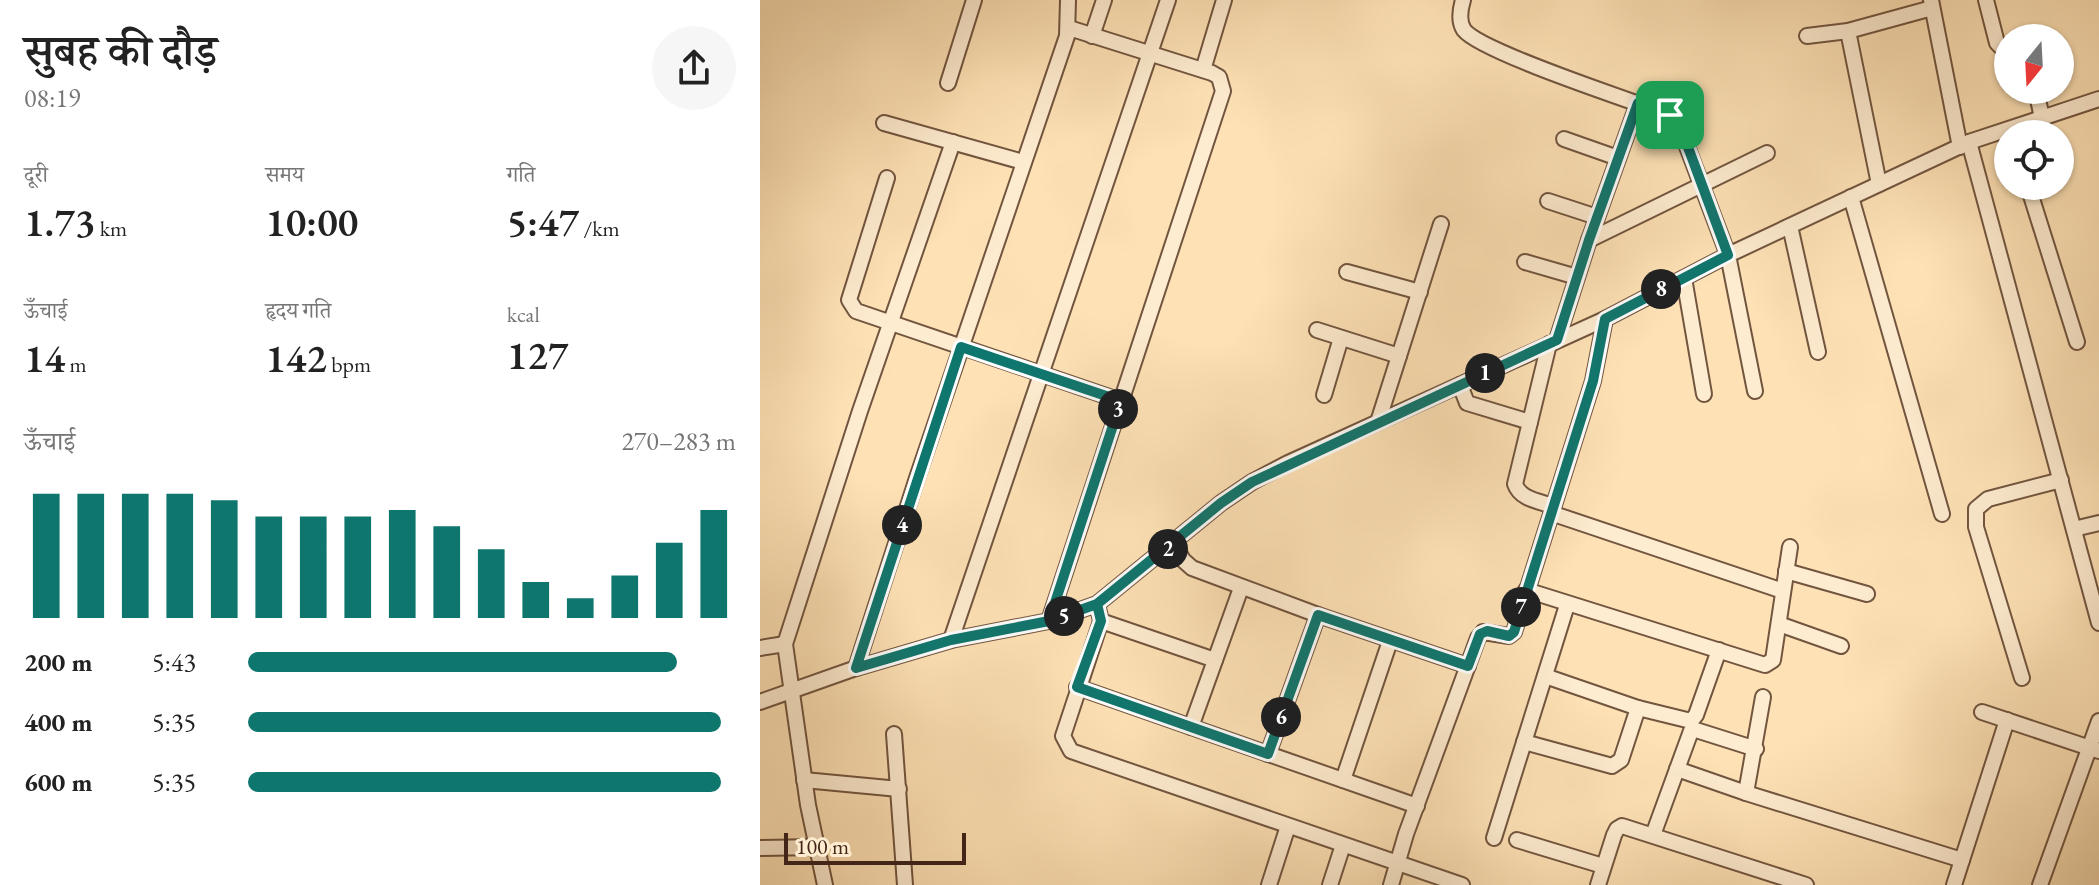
<!DOCTYPE html>
<html lang="hi">
<head>
<meta charset="utf-8">
<style>
	body { margin:0; font-family:"EB Garamond","Noto Serif Devanagari",serif; background:#f6f6f6; color:#222; height:100vh; display:flex; flex-direction:column; font-size:30px; white-space:nowrap }
	* { box-sizing:border-box; margin:0 }
	p { font-size:26px; color:#767676 }
	.icon { flex:none; width:44px; height:44px; fill:none; stroke:currentColor; stroke-width:2; stroke-linecap:round; stroke-linejoin:round }
	.map { position:relative; flex:1; overflow:hidden }
	.drawer { display:flex; flex-direction:column; background:#fff; width:760px }
	.drawer>* { flex:none }
	.needle { width:52px; rotate:198deg }
	.buttons { position:absolute; left:1234px; top:24px; display:grid; gap:16px }
	.buttons a { display:grid; place-items:center; width:80px; height:80px; border-radius:50%; background:#fff; box-shadow:0 2px 6px #0004; font-size:40px }
	.scale { position:absolute; left:24px; bottom:20px; width:182px; box-sizing:border-box; padding-left:8px; border:4px solid #432617; border-top:0; font-size:22px; line-height:28px; white-space:nowrap; color:#432617; -webkit-text-stroke:6px #feecd0; paint-order:stroke }
	.pin { position:absolute; display:grid; place-items:center; width:68px; height:68px; color:#fff; margin:-34px; border-radius:16px; box-shadow:0 4px 12px #0006 }
	.km { position:absolute; width:40px; height:40px; margin:-20px; border-radius:50%; background:#222; color:#fff; font-size:22px; line-height:40px; text-align:center }
	.round { display:grid; place-items:center; flex:none; width:84px; height:84px; border-radius:42px; background:#f6f6f6 }
	.overview { display:flex; align-items:center; justify-content:space-between; height:136px; padding:0 24px }
	h1 { font-size:44px; font-weight:600; line-height:60px }
	.stats { display:grid; grid-template-columns:repeat(3,1fr); gap:12px; height:136px; padding:8px 24px }
	.stats div { display:grid; align-content:center }
	.stats b { font-size:40px; font-weight:600 }
	.stats small { font-size:22px; font-weight:400 }
	.stats p { font-size:22px }
	.chart { height:224px; padding:16px 24px }
	.chart p { display:flex; justify-content:space-between }
	.chart svg { width:100%; height:144px; margin-top:8px; stroke:#0f766e; stroke-width:6 }
	ul { padding:0 24px; list-style:none; font-size:26px }
	li { display:grid; grid-template-columns:128px 96px 1fr; align-items:center; height:60px }
	li i { height:20px; border-radius:10px; background:#0f766e }
	main { display:flex; flex:1; min-height:0 }
	.map>svg:first-child { display:block }
	.lines { fill:none; stroke-linecap:round; stroke-linejoin:round }
	.street-casing { stroke:#72553f; stroke-width:18 }
	.street { stroke:#feecd0; stroke-width:14 }
	.route-casing { stroke:#fff; stroke-width:16 }
	.route { stroke:#0f766e; stroke-width:10 }
</style>
</head>
<body>
<main>
<section class="drawer">
<div class="overview"><div><h1>सुबह की दौड़</h1><p>08:19</p></div><a class="round"><svg class="icon" aria-label="share" viewBox="0 0 24 24"><path d="M12 15V3M7 8l5-5 5 5M5 13v7h14v-7"/></svg></a></div>
<div class="stats">
<div><p>दूरी</p><b>1.73<small> km</small></b></div>
<div><p>समय</p><b>10:00</b></div>
<div><p>गति</p><b>5:47<small> /km</small></b></div>
</div>
<div class="stats">
<div><p>ऊँचाई</p><b>14<small> m</small></b></div>
<div><p>हृदय गति</p><b>142<small> bpm</small></b></div>
<div><p>kcal</p><b>127</b></div>
</div>
<div class="chart"><p><span>ऊँचाई</span>270–283 m</p>
<svg viewBox="0 0 160 44" preserveAspectRatio="none"><path d="M5 44V6M15 44V6M25 44V6M35 44V6M45 44V8M55 44V13M65 44V13M75 44V13M85 44V11M95 44V16M105 44V23M115 44V33M125 44V38M135 44V31M145 44V21M155 44V11"/></svg>
</div>
<ul>
<li><b>200 m</b>5:43<i style="width:88%"></i></li>
<li><b>400 m</b>5:35<i style="width:97%"></i></li>
<li><b>600 m</b>5:35<i style="width:97%"></i></li>
</ul>
</section>
<div class="map">
<svg width="1339" height="885" viewBox="0 0 1339 885">
	<rect width="100%" height="100%" fill="#fee2b6"/>
	<filter id="stains"><feTurbulence type="fractalNoise" baseFrequency=".0025" numOctaves="4"/><feColorMatrix values="0 0 0 0 .2 0 0 0 0 .09 0 0 0 0 .02 0 0 0 .5 -.17"/></filter>
	<radialGradient id="worn" r=".72"><stop offset=".6" stop-color="#630" stop-opacity="0"/><stop offset="1" stop-color="#630" stop-opacity=".3"/></radialGradient>
	<g class="lines">
		<g class="street-casing">
			<g id="street">
				<path d="M703,0C700,10 698,21 704,30C721,52 875,102 910,115L917,120L968,255L995,391"/>
				<path d="M1171,0L1200,147"/>
				<path d="M1226,0L1237,43L1241,47L1248,46"/>
				<path d="M1088,31L1119,184"/>
				<path d="M332,36L344,0"/>
				<path d="M1047,36L1088,31L1172,8"/>
				<path d="M443,70L464,0"/>
				<path d="M188,83L214,0"/>
				<path d="M1276,90L1282,118"/>
				<path d="M124,123L263,162"/>
				<path d="M804,139L858,158"/>
				<path d="M1209,142L1339,623"/>
				<path d="M127,178L89,300L96,311L361,401"/>
				<path d="M1268,186L1317,342"/>
				<path d="M1091,197L1182,514"/>
				<path d="M788,201L837,217"/>
				<path d="M1030,226L1058,352"/>
				<path d="M829,240L1007,153"/>
				<path d="M765,262L817,277"/>
				<path d="M587,272L660,292"/>
				<path d="M924,278L944,394"/>
				<path d="M557,330L639,356"/>
				<path d="M797,340L829,240L878,103"/>
				<path d="M789,344L755,484C760,499 778,501 793,506"/>
				<path d="M700,385L707,403L770,422"/>
				<path d="M564,395L581,338"/>
				<path d="M618,422L681,224"/>
				<path d="M791,513L1023,591"/>
				<path d="M1314,529L1339,523"/>
				<path d="M414,544L423,560L432,568L558,615L708,666"/>
				<path d="M1026,571L1107,594"/>
				<path d="M766,590L1005,665L1013,660L1030,547"/>
				<path d="M337,604L341,621L303,736L311,751L702,885"/>
				<path d="M289,621L463,91L459,77L452,73L309,28"/>
				<path d="M341,621L455,660"/>
				<path d="M1019,624L1081,646"/>
				<path d="M191,640L408,0"/>
				<path d="M0,648L25,644"/>
				<path d="M96,668L157,478L307,36L308,0"/>
				<path d="M785,676L878,708L931,721L936,715L959,650"/>
				<path d="M1262,678L1216,527V509L1228,499L1301,480"/>
				<path d="M317,687L657,806"/>
				<path d="M0,702L96,668L191,640L289,621L337,604L461,503L492,482L528,463L845,319L968,255L1209,142L1339,99"/>
				<path d="M1222,712L1339,751"/>
				<path d="M431,727L481,588"/>
				<path d="M134,734L145,885"/>
				<path d="M764,742L852,766L861,760L878,708"/>
				<path d="M508,754L558,615"/>
				<path d="M917,769L986,793L1202,860"/>
				<path d="M44,780L139,789"/>
				<path d="M583,780L630,641"/>
				<path d="M986,793L1003,697"/>
				<path d="M893,835L931,731L936,730L996,749"/>
				<path d="M734,838L807,605"/>
				<path d="M757,840L843,866"/>
				<path d="M0,848L57,847"/>
				<path d="M65,885L48,805L25,644L100,411L193,142"/>
				<path d="M509,885L528,826"/>
				<path d="M570,885L583,845"/>
				<path d="M631,885L646,834L718,638L723,632L749,636L754,632L833,381L845,319"/>
				<path d="M838,885L854,835L857,829L862,826L1046,885"/>
				<path d="M1194,885L1247,720"/>
				<path d="M1280,885L1339,721"/>
			</g>
		</g>
		<use href="#street" class="street"/>
	</g>
	<g class="lines">
		<g class="route-casing">
			<path id="route" d="M910,115L878,103L829,240L797,340L492,482L461,503L337,604L289,621L361,401L201,347L96,668L191,640L289,621L337,604L341,621L317,687L508,754L558,615L708,666L720,634L727,631L749,636L754,632L833,381L845,319L968,255L919,123L910,115"/>
		</g>
		<use href="#route" class="route"/>
	</g>
	<rect width="100%" height="100%" filter="url(#stains)"/>
	<rect width="100%" height="100%" fill="url(#worn)"/>
</svg>
<div class="buttons">
<a><svg class="needle" viewBox="-14 -14 28 28"><path d="M0-13l5 13h-10z" fill="#e53935"/><path d="M0 13l5-13h-10z" fill="#767676"/></svg></a>
<a><svg class="icon" aria-label="locate" viewBox="0 0 24 24"><circle cx="12" cy="12" r="6"/><path d="M12 2v4M12 18v4M2 12h4M18 12h4"/></svg></a>
</div>
<div class="scale">100 m</div>
<div class="pin" style="left:910px;top:115px;background:#1e9e55"><svg class="icon" aria-label="arrive" viewBox="0 0 24 24"><path d="M6 21V4h12l-3 4 3 4H6"/></svg></div>
<b class="km" style="left:725px;top:373px">1</b>
<b class="km" style="left:408px;top:549px">2</b>
<b class="km" style="left:358px;top:409px">3</b>
<b class="km" style="left:142px;top:525px">4</b>
<b class="km" style="left:304px;top:616px">5</b>
<b class="km" style="left:521px;top:717px">6</b>
<b class="km" style="left:761px;top:607px">7</b>
<b class="km" style="left:901px;top:289px">8</b>
</div>
</main>
</body>
</html>
